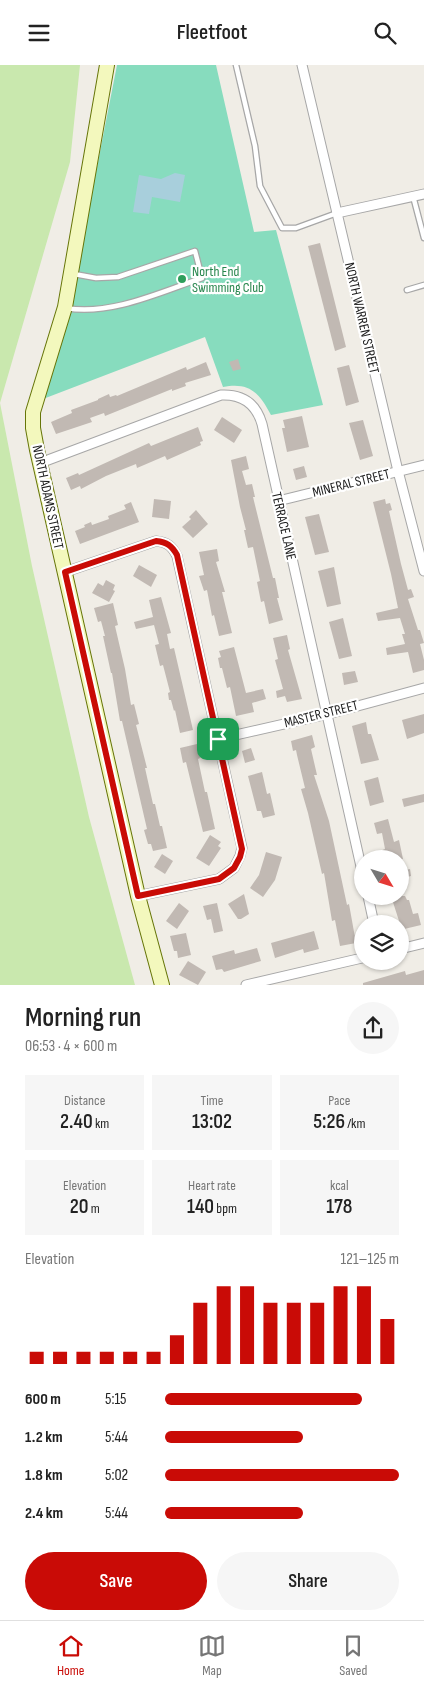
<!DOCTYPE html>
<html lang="en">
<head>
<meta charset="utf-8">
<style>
	body { margin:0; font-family:"Sofia Sans Condensed",sans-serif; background:#f6f6f6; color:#222; height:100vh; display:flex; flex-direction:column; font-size:19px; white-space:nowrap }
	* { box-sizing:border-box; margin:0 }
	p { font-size:16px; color:#767676 }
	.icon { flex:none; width:28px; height:28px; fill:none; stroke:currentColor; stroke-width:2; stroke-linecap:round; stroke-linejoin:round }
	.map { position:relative; height:920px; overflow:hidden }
	.drawer { display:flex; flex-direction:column; background:#fff; flex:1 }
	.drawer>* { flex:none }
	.needle { width:32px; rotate:128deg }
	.controls { position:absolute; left:354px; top:785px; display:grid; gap:10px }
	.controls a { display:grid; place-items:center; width:55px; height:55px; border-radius:50%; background:#fff; box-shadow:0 1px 4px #0004; font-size:25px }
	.pin { position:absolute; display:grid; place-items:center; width:42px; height:42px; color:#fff; margin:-21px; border-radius:10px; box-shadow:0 2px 8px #0006 }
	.round { display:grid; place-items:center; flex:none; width:52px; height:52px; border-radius:26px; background:#f6f6f6 }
	.summary { display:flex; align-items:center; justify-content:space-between; height:85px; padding:0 25px }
	h1 { font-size:28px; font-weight:600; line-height:38px }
	.stats { display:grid; grid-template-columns:repeat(3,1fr); gap:8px; height:85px; padding:5px 25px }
	.stats div { display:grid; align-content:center; border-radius:0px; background:#f6f6f6; text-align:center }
	.stats b { font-size:21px; font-weight:600 }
	.stats small { font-size:14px; font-weight:400 }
	.stats p { font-size:14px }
	.chart { height:140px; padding:10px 25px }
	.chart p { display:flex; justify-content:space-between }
	.chart svg { width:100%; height:90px; margin-top:5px; stroke:#c90b06; stroke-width:6 }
	.primary-button { display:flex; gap:10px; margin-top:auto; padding:10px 25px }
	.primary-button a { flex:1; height:58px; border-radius:30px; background:#c90b06; color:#fff; font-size:20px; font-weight:600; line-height:58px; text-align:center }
	.primary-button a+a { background:#f6f6f6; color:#222 }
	ul { padding:0 25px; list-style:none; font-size:16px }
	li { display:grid; grid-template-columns:80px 60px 1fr; align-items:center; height:38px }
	li i { height:12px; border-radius:6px; background:#c90b06 }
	header { display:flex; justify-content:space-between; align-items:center; height:65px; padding:0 25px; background:#fff; font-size:22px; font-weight:600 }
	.menu { display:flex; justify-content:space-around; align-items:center; height:70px; border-top:1px solid #e0e0e0; background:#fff; font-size:14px; color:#767676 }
	.menu a { display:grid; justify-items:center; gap:2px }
	.menu .on { color:#c90b06 }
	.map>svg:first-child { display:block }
	.grass { fill:#c9e8ae }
	.pitch { fill:#87dcbe }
	.water { fill:#a8cfdc }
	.building { fill:#c1b9b3 }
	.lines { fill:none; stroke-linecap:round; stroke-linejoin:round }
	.lane-casing { stroke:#a7a7a7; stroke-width:7 }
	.street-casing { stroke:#a7a7a7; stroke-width:11 }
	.secondary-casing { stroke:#667508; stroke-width:16 }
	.lane { stroke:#fff; stroke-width:4.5 }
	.street { stroke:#fff; stroke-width:9 }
	.secondary { stroke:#f3f8bd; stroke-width:14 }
	.route-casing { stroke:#fff; stroke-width:10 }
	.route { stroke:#c90b06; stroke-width:6 }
	.leisure-dot { fill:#2e9e5b; stroke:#fff; stroke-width:2 }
	.labels { text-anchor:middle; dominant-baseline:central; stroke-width:4.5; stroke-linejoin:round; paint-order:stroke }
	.leisure-label { font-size:14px; fill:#27864d; stroke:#fff; text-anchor:start }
	.street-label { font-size:14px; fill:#202020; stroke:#fff }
</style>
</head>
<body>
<header><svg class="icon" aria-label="menu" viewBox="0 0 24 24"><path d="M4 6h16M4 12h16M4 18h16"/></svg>Fleetfoot<svg class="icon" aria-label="search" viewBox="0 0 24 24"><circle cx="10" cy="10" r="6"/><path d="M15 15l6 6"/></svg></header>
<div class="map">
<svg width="424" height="920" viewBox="0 0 424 920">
	<rect width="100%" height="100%" fill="#f0ede6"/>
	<path class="grass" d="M0,0H80L70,97L0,338L32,501L89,752L135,920H0Z"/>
	<path class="pitch" d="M117,0H216L254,167L276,165L323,340L271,350C259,328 250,317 223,322L205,272L43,334L66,260Z"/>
	<path class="water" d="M175,108L185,110L180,137L152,132L149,149L133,147L139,110L161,114Z"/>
	<g class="building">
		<path d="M320,178L346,282L335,286L308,181Z"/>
		<path d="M238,294L241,304L233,306L229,297Z"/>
		<path d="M206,297L211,310L185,318L186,321L172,326V324L105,351L104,348L90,353L92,357L56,369L51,357L72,348L71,345L98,335V334L109,329L110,332L116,330L117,331L186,302L187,305Z"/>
		<path d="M349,300L359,337L346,341L337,303Z"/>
		<path d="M302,351L309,382L287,387L282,363H285L283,355Z"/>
		<path d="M222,352L242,365L234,378L214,365Z"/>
		<path d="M363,355L373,391L360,395L349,358Z"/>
		<path d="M198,362L203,376L200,377L201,380L167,395L165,391L137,403L136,399L106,411L81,424L80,421L71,425L66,413L78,408L79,410L149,378L151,381Z"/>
		<path d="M246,391L249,404L242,406L246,420L252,419L255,432H253L273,513H275L279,533H277L283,555L269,559L264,536L261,537L257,517L260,516L253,482L248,483L244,465H246L240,442L231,395Z"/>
		<path d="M304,401L307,412L296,415L293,404Z"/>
		<path d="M154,434L171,436L169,454L152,452Z"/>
		<path d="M385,434L386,439L390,438L392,445L389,446L401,499L408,525L411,524L414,532L408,534L418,565H420L424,578L420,579L424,595V605L413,608L408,587L387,590L386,583L405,579L402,569H405L400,553L378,556L376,548L398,543L391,509L373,437Z"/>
		<path d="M131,437L139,457L80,479L75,466L85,462L84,460L91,457L92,460L109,454L108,451L126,444L124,440Z"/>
		<path d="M196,445L208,459L193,473L182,462L191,454L189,452Z"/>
		<path d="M319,449L329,487L315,490L305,452Z"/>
		<path d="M217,484L219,496L216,497L225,527H222L232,568L219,571L214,550L212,551L207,525L204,526L199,511L204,510L199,487Z"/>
		<path d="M139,500L157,510L151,522L133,511Z"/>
		<path d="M334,502L341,539L327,542L318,506Z"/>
		<path d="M106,515L115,520L113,525L115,526L109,537L92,528L98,518L103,521Z"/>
		<path d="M161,532L171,568L167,569L170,584L174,583L193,665L180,668L175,645L174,646L171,635H169L168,628L170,627L163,600L160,601L155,580L159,579L154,560L136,564L134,557L153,552L149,535Z"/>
		<path d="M113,538L118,560L115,561L125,604L131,640L134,639L139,659L136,660L147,703H145L153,739H155L160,761H162L167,783L153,786L151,779H148L144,765L147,764L122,656H120L112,608H111L103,571H105L101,556L98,557L94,543Z"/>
		<path d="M343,553L352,591L339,594L329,557Z"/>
		<path d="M287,570L290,584L288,585L302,634L287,637L285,631L277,633L276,626L283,624L275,595L278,594L273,573Z"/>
		<path d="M234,582L246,628L263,624L266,634L252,638L254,647L236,651L230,622L227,623L222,603H220L218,593L221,592L219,586Z"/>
		<path d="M355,606L358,617L344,620L342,608Z"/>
		<path d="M424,649V668L407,674L402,655Z"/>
		<path d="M366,657L368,669H371L379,695L361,699L352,661Z"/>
		<path d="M312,670L315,682L311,684L317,710H314L329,756L347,840L349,839L356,878L340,881L335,855L332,856L324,808L322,809L308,748L301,724L305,723L297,690L296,685L293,686L291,676Z"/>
		<path d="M197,679L200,693L198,694L205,727H207L215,764L203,767L186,697L183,698L180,683Z"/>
		<path d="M251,683L255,695L245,698L242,686Z"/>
		<path d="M262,707L267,729L270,728L275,750L263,753L261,746H257L248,711Z"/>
		<path d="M378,712L384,737L370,741L364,716Z"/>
		<path d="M424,729V737L404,742L402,734Z"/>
		<path d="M388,754L394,777L399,775L403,794H382L380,786L385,784L382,768L377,769L374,758Z"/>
		<path d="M210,770L221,777L218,781L221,783L209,801L196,793Z"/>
		<path d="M266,787L282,792L275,815L263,832L250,823L259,810Z"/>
		<path d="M162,789L173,796L165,809L154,802Z"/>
		<path d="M410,804L411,811L400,814V806Z"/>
		<path d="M244,829L249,849L241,854H238L228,839Z"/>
		<path d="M391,831H405L407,835H409L413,849L418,848L421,860L400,865V859Z"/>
		<path d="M179,838L189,846L177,864L166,856Z"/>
		<path d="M217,838L223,866L214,868L211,854L207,855L203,841Z"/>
		<path d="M314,866L319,884L304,888L303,884L275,893L271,878Z"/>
		<path d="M186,868L191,890L178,893L177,886H174L170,871Z"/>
		<path d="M257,883L261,896L224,907L222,904L216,905L212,891L234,885L235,889Z"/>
		<path d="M188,896L206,907L198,920L179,910Z"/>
		<path d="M424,905V920H363V918L405,906L406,910Z"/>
	</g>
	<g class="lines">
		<g class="lane-casing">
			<g id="lane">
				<path d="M236,0L255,81L260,121L282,163H296L337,148"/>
				<path d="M413,131L424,173"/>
				<path d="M407,225L424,220"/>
				<path d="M66,243C110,251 161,227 202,213L195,186L118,212L96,213L74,209"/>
			</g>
		</g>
		<g class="street-casing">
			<g id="street">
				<path d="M302,0L398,406L424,506"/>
				<path d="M337,148L424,129"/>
				<path d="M40,398L221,330C242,329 256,338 262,359L362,806"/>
				<path d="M278,436L424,400"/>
				<path d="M65,507L156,476C167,477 172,481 177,491L242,783L240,791L234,803L219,814L138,831"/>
				<path d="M218,674L328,649L424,623"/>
				<path d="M368,831L374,859"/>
				<path d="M400,884L424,878"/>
				<path d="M246,920L362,893"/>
			</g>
		</g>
		<g class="secondary-casing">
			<path id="secondary" d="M107,0L65,242L33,347V363L37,385L138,831L162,920"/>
		</g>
		<use href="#lane" class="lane"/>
		<use href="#street" class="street"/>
		<use href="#secondary" class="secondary"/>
	</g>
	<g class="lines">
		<g class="route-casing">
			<path id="route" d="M156,476C167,477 172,481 177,490L242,784L240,792L234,803L219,814L138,831L65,507Z"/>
		</g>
		<use href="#route" class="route"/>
	</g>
	<circle class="leisure-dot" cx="182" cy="214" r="5"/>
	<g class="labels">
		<g class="leisure-label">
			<text x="192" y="206">North End<tspan x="192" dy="16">Swimming Club</tspan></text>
		</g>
		<g class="street-label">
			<text transform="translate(362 253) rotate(77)">NORTH WARREN STREET</text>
			<text transform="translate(351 418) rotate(-14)">MINERAL STREET</text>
			<text transform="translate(48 432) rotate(78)">NORTH ADAMS STREET</text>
			<text transform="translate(284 461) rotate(77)">TERRACE LANE</text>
			<text transform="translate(321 649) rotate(-14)">MASTER STREET</text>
		</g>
	</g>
</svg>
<div class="controls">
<a><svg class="needle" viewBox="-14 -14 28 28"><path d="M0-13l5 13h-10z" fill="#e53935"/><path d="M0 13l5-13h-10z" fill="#767676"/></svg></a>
<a><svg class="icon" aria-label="layers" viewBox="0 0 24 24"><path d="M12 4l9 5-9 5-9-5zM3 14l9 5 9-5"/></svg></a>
</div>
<div class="pin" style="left:218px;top:674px;background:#1e9e55"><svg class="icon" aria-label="arrive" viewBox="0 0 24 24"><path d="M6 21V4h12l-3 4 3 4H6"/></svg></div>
</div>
<section class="drawer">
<div class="summary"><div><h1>Morning run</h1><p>06:53 · 4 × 600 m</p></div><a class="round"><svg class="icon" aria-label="share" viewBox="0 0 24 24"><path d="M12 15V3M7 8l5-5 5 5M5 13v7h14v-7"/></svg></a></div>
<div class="stats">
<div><p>Distance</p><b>2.40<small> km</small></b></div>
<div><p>Time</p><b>13:02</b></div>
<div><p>Pace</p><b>5:26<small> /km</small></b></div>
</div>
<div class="stats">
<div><p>Elevation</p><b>20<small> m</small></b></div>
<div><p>Heart rate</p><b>140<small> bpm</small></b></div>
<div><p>kcal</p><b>178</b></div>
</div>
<div class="chart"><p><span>Elevation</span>121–125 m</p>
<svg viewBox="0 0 160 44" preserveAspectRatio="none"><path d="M5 44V38M15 44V38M25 44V38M35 44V38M45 44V38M55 44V38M65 44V30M75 44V14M85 44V6M95 44V6M105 44V14M115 44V14M125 44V14M135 44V6M145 44V6M155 44V22"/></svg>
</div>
<ul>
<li><b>600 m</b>5:15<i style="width:84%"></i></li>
<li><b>1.2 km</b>5:44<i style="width:59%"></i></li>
<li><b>1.8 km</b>5:02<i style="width:100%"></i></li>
<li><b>2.4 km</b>5:44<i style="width:59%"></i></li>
</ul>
<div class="primary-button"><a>Save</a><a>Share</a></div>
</section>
<nav class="menu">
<a class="on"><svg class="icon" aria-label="home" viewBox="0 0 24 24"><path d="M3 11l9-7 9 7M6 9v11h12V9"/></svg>Home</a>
<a><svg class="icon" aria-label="map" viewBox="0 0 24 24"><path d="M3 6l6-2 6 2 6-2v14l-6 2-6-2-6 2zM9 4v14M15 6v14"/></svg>Map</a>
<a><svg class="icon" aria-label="saved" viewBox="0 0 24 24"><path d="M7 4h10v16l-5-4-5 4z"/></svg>Saved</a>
</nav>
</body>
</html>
